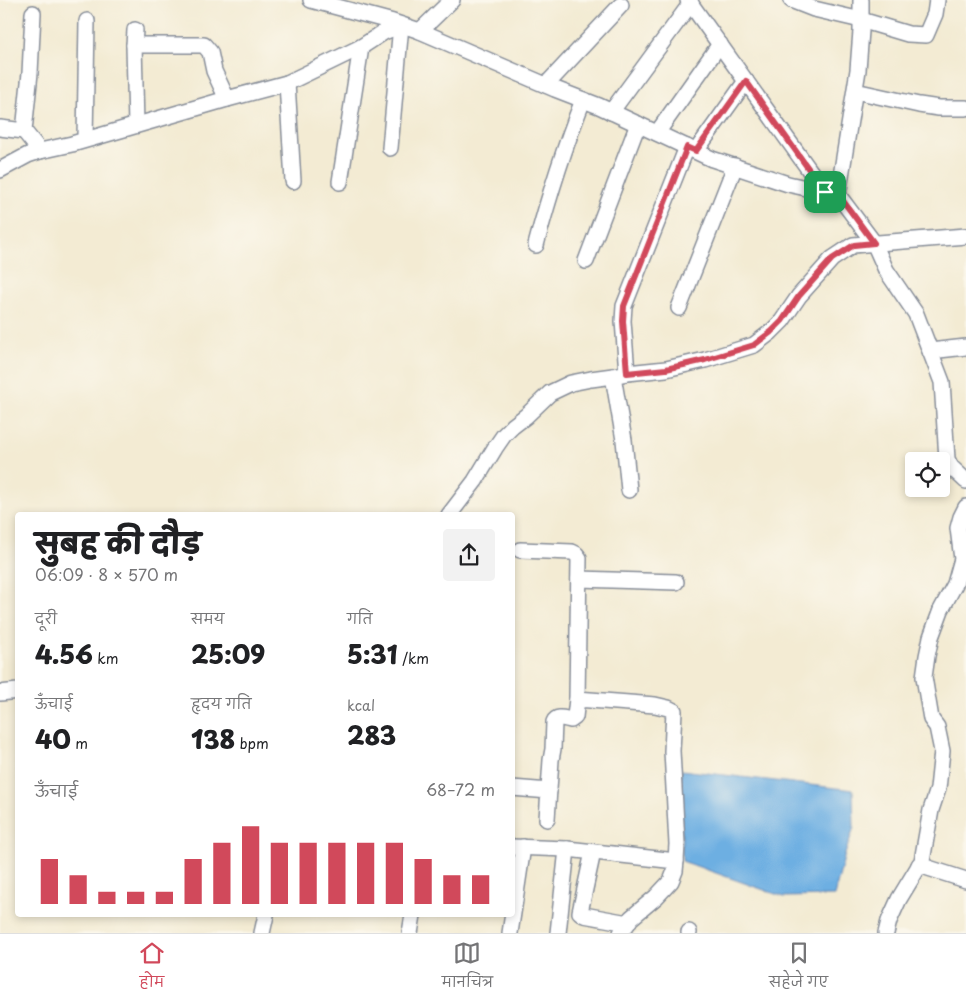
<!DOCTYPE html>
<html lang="hi">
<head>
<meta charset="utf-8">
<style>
	body { margin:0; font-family:"Playpen Sans","Playpen Sans Deva",sans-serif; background:#f2f2f2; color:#202124; height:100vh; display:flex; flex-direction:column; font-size:19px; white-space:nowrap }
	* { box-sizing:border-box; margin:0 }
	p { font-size:16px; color:#757577 }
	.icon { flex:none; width:28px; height:28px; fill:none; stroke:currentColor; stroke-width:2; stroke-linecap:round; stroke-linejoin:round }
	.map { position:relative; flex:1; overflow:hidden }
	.side { position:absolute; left:15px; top:512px; width:500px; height:405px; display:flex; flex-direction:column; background:#fff; border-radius:5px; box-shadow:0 2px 8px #0003 }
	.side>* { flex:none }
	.tools { position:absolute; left:905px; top:452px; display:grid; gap:10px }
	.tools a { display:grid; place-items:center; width:45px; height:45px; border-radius:5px; background:#fff; box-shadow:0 2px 8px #0003; font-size:25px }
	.pin { position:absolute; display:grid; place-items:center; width:42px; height:42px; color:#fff; margin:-21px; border-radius:10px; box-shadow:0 2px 8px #0006 }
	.round { display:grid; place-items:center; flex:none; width:52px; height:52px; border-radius:5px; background:#f2f2f2 }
	.head { display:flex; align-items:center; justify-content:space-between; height:85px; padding:0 20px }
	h1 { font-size:28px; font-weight:800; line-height:38px }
	.metrics { display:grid; grid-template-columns:repeat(3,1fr); gap:8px; height:85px; padding:5px 20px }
	.metrics div { display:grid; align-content:center }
	.metrics b { font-size:25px; font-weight:800 }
	.metrics small { font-size:14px; font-weight:400 }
	.metrics p { font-size:14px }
	.chart { height:140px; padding:10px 20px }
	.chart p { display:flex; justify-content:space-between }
	.chart svg { width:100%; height:90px; margin-top:5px; stroke:#d1495b; stroke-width:6 }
	.menu { display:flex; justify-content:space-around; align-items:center; height:70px; border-top:1px solid #e0e0e0; background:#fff; font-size:14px; color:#757577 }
	.menu a { display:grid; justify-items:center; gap:2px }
	.menu .current { color:#d1495b }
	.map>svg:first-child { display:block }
	.water { fill:#6dafe2; stroke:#446fa0 }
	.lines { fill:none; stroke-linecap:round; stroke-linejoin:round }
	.minor-casing { stroke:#878d98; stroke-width:18 }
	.minor { stroke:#fff; stroke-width:15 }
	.route-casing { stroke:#fff; stroke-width:10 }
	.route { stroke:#d1495b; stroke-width:6 }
</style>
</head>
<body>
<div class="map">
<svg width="966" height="933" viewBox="0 0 966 933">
	<rect width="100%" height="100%" fill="#fbf7ec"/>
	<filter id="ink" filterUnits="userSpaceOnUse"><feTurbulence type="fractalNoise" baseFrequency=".02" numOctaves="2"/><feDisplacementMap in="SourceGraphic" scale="10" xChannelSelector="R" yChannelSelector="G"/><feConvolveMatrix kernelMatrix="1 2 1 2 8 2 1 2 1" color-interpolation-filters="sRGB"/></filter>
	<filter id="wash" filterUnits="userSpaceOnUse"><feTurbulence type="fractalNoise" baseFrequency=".0096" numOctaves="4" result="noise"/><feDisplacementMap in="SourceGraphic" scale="20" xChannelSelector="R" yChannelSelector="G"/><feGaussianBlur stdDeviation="1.12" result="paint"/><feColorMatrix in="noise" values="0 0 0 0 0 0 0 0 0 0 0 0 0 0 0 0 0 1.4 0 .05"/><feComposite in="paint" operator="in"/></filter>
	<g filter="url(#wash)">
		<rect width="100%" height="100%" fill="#f3ebd3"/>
		<path class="water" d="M681,770L853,790L854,827L845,854L834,896L784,897L682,861Z"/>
	</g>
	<g filter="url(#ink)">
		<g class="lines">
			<g class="minor-casing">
				<g id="minor">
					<path d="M311,0L393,22L420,31L555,89L599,106L712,159L788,184L838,195L874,243L886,270L916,314L942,382L947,459L951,467L966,481"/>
					<path d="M688,0L825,192"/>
					<path d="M791,0L814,9L861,20L908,34L926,35L935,14L937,0"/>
					<path d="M33,13L30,73L24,131L40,151"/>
					<path d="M135,30L134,45L136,125"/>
					<path d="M420,31L452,0"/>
					<path d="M134,45H204L210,52L214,71L227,99"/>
					<path d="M287,83L293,181"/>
					<path d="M546,85L621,5"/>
					<path d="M855,91L919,105L939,108H966"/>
					<path d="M611,112L691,3"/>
					<path d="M0,128L24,131"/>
					<path d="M657,133L720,44"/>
					<path d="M85,139L87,21"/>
					<path d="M696,151L746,81"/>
					<path d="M0,170L28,155L40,151L72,144L227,99L287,83L361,47L384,32L401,25L390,148"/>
					<path d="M340,182L361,47"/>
					<path d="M838,195L858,70L861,31V0"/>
					<path d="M536,245C549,196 564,148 583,100"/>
					<path d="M586,261L638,124"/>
					<path d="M679,308L735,166"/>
					<path d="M930,351L966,347"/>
					<path d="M627,373L623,321L624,306L687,147"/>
					<path d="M613,376L624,440L629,490"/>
					<path d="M449,515L475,481L495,448L504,435L513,426L526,416L550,393L571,383L591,379L613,376L627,373L666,369L705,360L754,345L771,332L782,321L799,296L832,259L853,245L966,236"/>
					<path d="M520,550L572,552L576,554L579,558L577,699"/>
					<path d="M579,579L676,582"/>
					<path d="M0,693L18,691"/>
					<path d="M512,788L549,791"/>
					<path d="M547,819L551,760L553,749L554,722C557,715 565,719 571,720L575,717L577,699L655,705L668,708L674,711L672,751L677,844L676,861L675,871L671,881L656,897L631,918L621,933"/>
					<path d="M512,847L567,849L676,861"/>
					<path d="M593,852L580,912L584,915L628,923"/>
					<path d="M919,865L966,880"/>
					<path d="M262,933L266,915"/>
					<path d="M410,933L413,915"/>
					<path d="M510,933L523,847"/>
					<path d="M558,933L567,849"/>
					<path d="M689,933V932"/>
					<path d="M886,933L889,921L899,899L922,861L931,810L938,789L942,751L937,727L931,719L924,677L927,656L931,637L941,610L955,584L962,559L958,528L961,517L966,507"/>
				</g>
			</g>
			<use href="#minor" class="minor"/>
		</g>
	</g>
	<g class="lines" filter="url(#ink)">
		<g class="route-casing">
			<path id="route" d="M746,81L825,192L838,194L874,243L854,245L832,259L799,296L782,321L771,332L754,345L705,360L666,369L627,373L623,321L624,306L687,147L696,151Z"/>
		</g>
		<use href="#route" class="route"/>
	</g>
</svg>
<div class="tools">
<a><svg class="icon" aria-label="locate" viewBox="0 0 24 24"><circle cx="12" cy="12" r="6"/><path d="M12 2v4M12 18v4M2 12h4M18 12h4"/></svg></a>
</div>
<div class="pin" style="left:825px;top:192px;background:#1e9e55"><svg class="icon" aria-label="arrive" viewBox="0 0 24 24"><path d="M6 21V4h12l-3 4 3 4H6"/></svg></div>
<section class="side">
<div class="head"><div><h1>सुबह की दौड़</h1><p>06:09 · 8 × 570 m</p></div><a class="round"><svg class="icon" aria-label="share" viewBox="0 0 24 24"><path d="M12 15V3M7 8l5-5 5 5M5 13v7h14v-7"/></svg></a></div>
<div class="metrics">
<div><p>दूरी</p><b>4.56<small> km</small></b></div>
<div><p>समय</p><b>25:09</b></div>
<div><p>गति</p><b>5:31<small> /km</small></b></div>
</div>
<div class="metrics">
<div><p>ऊँचाई</p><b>40<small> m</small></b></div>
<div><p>हृदय गति</p><b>138<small> bpm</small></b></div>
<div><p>kcal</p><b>283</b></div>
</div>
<div class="chart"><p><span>ऊँचाई</span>68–72 m</p>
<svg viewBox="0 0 160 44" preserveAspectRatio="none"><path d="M5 44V22M15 44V30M25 44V38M35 44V38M45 44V38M55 44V22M65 44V14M75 44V6M85 44V14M95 44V14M105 44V14M115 44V14M125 44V14M135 44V22M145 44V30M155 44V30"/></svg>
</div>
</section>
</div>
<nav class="menu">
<a class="current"><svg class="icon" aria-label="home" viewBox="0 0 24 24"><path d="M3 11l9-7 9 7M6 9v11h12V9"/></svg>होम</a>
<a><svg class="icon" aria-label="map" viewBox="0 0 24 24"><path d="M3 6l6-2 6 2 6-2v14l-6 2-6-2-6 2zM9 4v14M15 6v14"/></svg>मानचित्र</a>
<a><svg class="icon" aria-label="saved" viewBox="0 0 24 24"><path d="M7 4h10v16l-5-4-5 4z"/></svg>सहेजे गए</a>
</nav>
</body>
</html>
